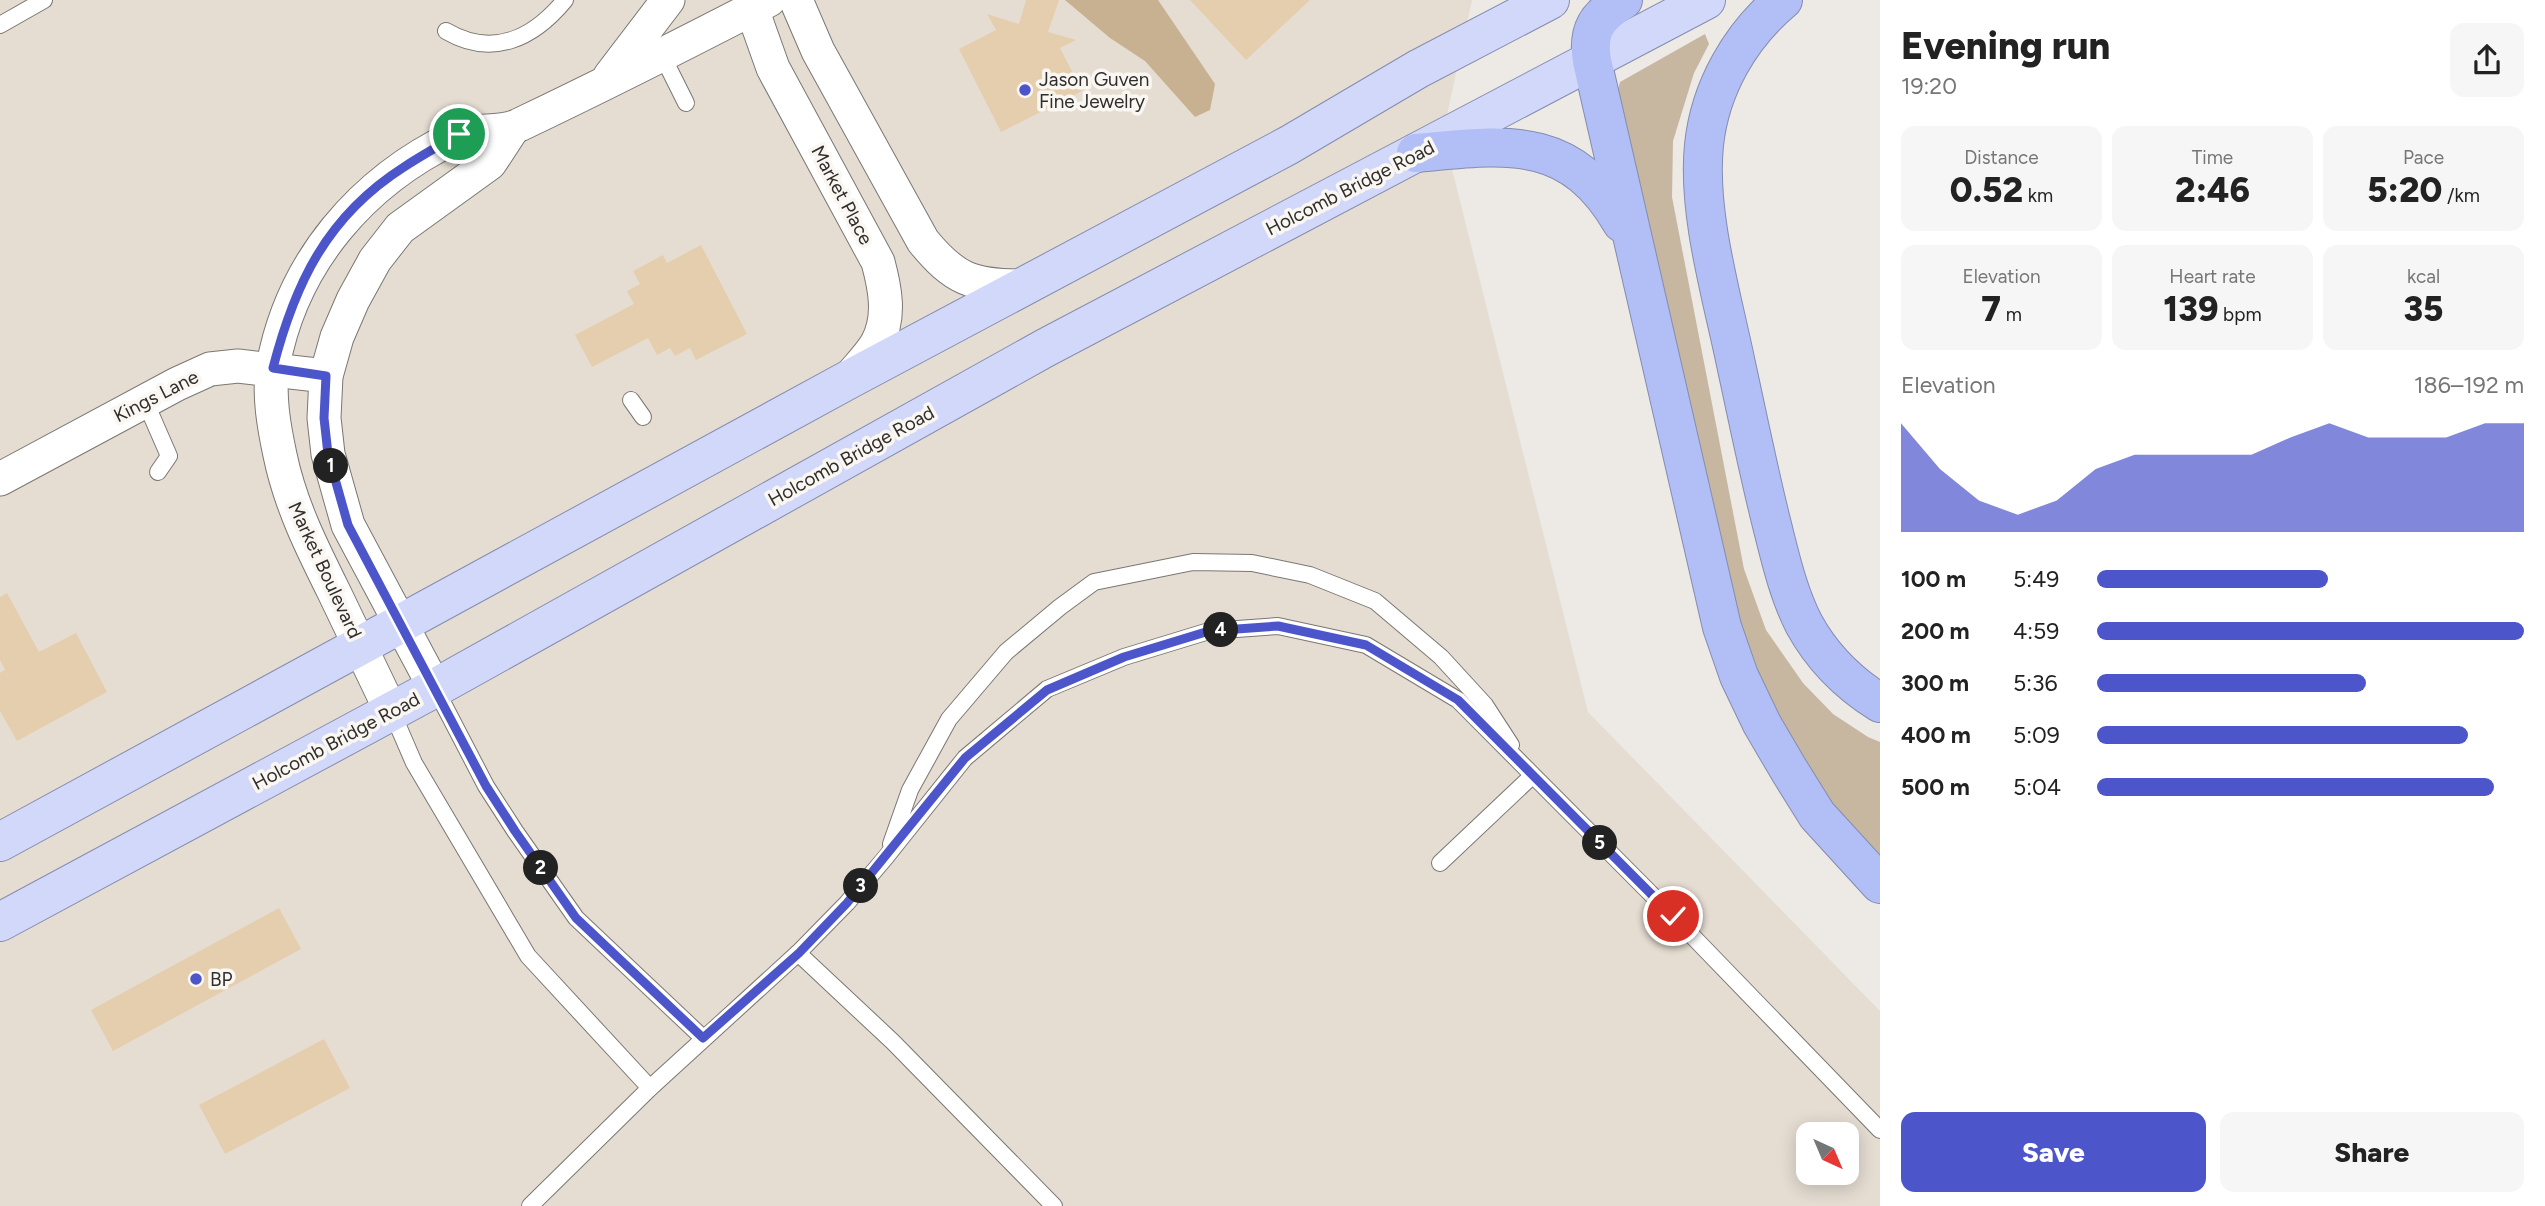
<!DOCTYPE html>
<html lang="en">
<head>
<meta charset="utf-8">
<style>
	body { margin:0; font-family:Figtree,sans-serif; background:#f6f6f6; color:#222; height:100vh; display:flex; flex-direction:column; font-size:26px; white-space:nowrap }
	* { box-sizing:border-box; margin:0 }
	p { font-size:23px; color:#767676 }
	.icon { flex:none; width:38px; height:38px; fill:none; stroke:currentColor; stroke-width:2; stroke-linecap:round; stroke-linejoin:round }
	.map { position:relative; flex:1; overflow:hidden }
	.sheet { display:flex; flex-direction:column; background:#fff; width:665px }
	.sheet>* { flex:none }
	.needle { width:46px; rotate:136deg }
	.controls { position:absolute; left:1796px; top:1122px; display:grid; gap:14px }
	.controls a { display:grid; place-items:center; width:63px; height:63px; border-radius:14px; background:#fff; box-shadow:0 4px 18px #0003; font-size:35px }
	.pin { position:absolute; display:grid; place-items:center; width:60px; height:60px; color:#fff; margin:-30px; border:4px solid #fff; border-radius:50%; box-shadow:0 2px 7px #0007 }
	.km { position:absolute; width:35px; height:35px; margin:-18px; border-radius:50%; background:#222; color:#fff; font-size:19px; line-height:35px; text-align:center }
	.round { display:grid; place-items:center; flex:none; width:74px; height:74px; border-radius:14px; background:#f6f6f6 }
	.overview { display:flex; align-items:center; justify-content:space-between; height:119px; padding:0 21px }
	h1 { font-size:38px; font-weight:800; line-height:52px }
	.metrics { display:grid; grid-template-columns:repeat(3,1fr); gap:10px; height:119px; padding:7px 21px }
	.metrics div { display:grid; align-content:center; border-radius:14px; background:#f6f6f6; text-align:center }
	.metrics b { font-size:35px; font-weight:800 }
	.metrics small { font-size:19px; font-weight:400 }
	.metrics p { font-size:19px }
	.chart { height:196px; padding:14px 21px }
	.chart p { display:flex; justify-content:space-between }
	.chart svg { width:100%; height:126px; margin-top:7px; fill:#4d55cb; opacity:.7 }
	.button { display:flex; gap:14px; margin-top:auto; padding:14px 21px }
	.button a { flex:1; height:80px; border-radius:14px; background:#4d55cb; color:#fff; font-size:28px; font-weight:800; line-height:80px; text-align:center }
	.button a+a { background:#f6f6f6; color:#222 }
	ul { padding:0 21px; list-style:none; font-size:23px }
	li { display:grid; grid-template-columns:112px 84px 1fr; align-items:center; height:52px }
	li i { height:18px; border-radius:9px; background:#4d55cb }
	main { display:flex; flex:1; min-height:0 }
	.map>svg:first-child { display:block }
	.built { fill:#e5ddd2; fill-rule:evenodd }
	.green { fill:#c7b7a0 }
	.forest { fill:#c7b191 }
	.building { fill:#e5ceae }
	.lines { fill:none; stroke-linecap:round; stroke-linejoin:round }
	.lane-casing { stroke:#7a7773; stroke-width:18 }
	.street-casing { stroke:#7a7773; stroke-width:35 }
	.primary-casing { stroke:#848caf; stroke-width:40 }
	.highway-casing { stroke:#848caf; stroke-width:40 }
	.lane { stroke:#fff; stroke-width:16 }
	.street { stroke:#fff; stroke-width:33 }
	.primary { stroke:#d1d8fa; stroke-width:38 }
	.highway { stroke:#b2bef6; stroke-width:38 }
	.route-casing { stroke:#fff; stroke-width:14 }
	.route { stroke:#4d55cb; stroke-width:9 }
	.poi-dot { fill:#4d55cb; stroke:#faf7f2; stroke-width:2.5 }
	.labels { text-anchor:middle; dominant-baseline:central; stroke-width:7; stroke-linejoin:round; paint-order:stroke }
	.poi-label { font-size:19px; fill:#2f2e2c; stroke:#faf7f2; text-anchor:start }
	.street-label { font-size:19px; fill:#2f2e2c; stroke:#faf7f2 }
</style>
</head>
<body>
<main>
<div class="map">
<svg width="1880" height="1206" viewBox="0 0 1880 1206">
	<rect width="100%" height="100%" fill="#ede9e5"/>
	<path class="built" d="M0,0H1472L1443,133L1588,712L1880,1011V1206H0ZM1808,1134H1846V1172H1808Z"/>
	<path class="green" d="M1705,34L1709,44L1694,73L1673,141L1672,197L1744,569L1766,630L1803,683L1833,714L1868,737L1880,742V864L1846,832L1766,698L1748,655L1617,93L1620,82Z"/>
	<path class="forest" d="M1065,0H1158L1215,84L1210,110L1195,117L1145,61L1110,38Z"/>
	<g class="building">
		<path d="M1026,0H1059L1048,32L1076,40L1060,48L1082,91L1001,132L959,49L996,30L987,14L1019,24Z"/>
		<path d="M1190,0H1310L1246,60Z"/>
		<path d="M701,245L747,334L696,360L690,348L675,356L670,348L657,355L648,338L592,367L575,335L634,304L627,291L640,284L633,271L663,255L667,263Z"/>
		<path d="M7,593L39,652L76,633L107,692L17,741L0,711V673L5,670L0,660V597Z"/>
		<path d="M279,908L301,949L113,1051L91,1010Z"/>
		<path d="M324,1039L350,1088L225,1154L199,1105Z"/>
	</g>
	<g class="lines">
		<g class="lane-casing">
			<g id="lane">
				<path d="M0,25L44,0"/>
				<path d="M446,31C492,58 533,39 565,0"/>
				<path d="M662,55L686,103"/>
				<path d="M631,400L643,417"/>
				<path d="M145,401L169,456L158,472"/>
				<path d="M435,688L486,786L515,831L576,918L703,1038"/>
				<path d="M392,712L414,763L528,956L650,1088"/>
				<path d="M891,844L910,790L949,719L1006,652L1060,607L1094,582L1193,562L1252,563L1310,575L1375,601L1441,657L1485,705L1511,745"/>
				<path d="M1440,863L1532,776"/>
				<path d="M798,953L893,1042L1054,1206"/>
				<path d="M530,1206L650,1088L798,953L847,903L886,857L965,758L1047,689L1124,657L1209,631L1278,626L1366,645L1458,700L1673,916L1880,1130"/>
			</g>
		</g>
		<g class="street-casing">
			<g id="street">
				<path d="M796,0L818,51L923,241C954,279 972,286 1022,286"/>
				<path d="M752,9L773,68L878,262C885,288 891,317 877,343C870,355 859,366 850,377"/>
				<path d="M610,76L668,0"/>
				<path d="M0,479L177,384L210,369L238,366L326,376"/>
				<path d="M435,688L348,525L328,454L324,418L326,376L337,337L353,300L375,260L400,228L490,163L513,128"/>
				<path d="M391,711C372,672 353,632 334,592C312,548 290,504 280,455C274,427 268,394 273,366C292,262 362,181 457,136C475,127 500,135 519,125C603,85 686,43 769,0"/>
			</g>
		</g>
		<g class="primary-casing">
			<g id="primary">
				<path d="M0,842L848,380L1289,145L1418,69L1550,0"/>
				<path d="M0,922L435,688L1045,348L1706,0"/>
			</g>
		</g>
		<g class="highway-casing">
			<g id="highway">
				<path d="M1623,0C1597,16 1587,30 1592,61L1722,627L1739,676L1762,724L1789,770L1817,815L1880,884"/>
				<path d="M1783,0C1740,36 1710,88 1704,145C1697,213 1722,296 1736,364C1748,419 1759,474 1773,529C1781,561 1789,595 1804,624C1822,657 1848,683 1880,703"/>
				<path d="M1416,153C1505,145 1570,133 1622,223"/>
			</g>
		</g>
		<use href="#lane" class="lane"/>
		<use href="#street" class="street"/>
		<use href="#primary" class="primary"/>
		<use href="#highway" class="highway"/>
	</g>
	<g class="lines">
		<g class="route-casing">
			<path id="route" d="M459,134C441,145 422,155 404,167C327,216 295,283 273,368L326,376L324,418L328,454L348,525L486,786L515,831L576,918L703,1038L799,953L847,903L965,758L1047,690L1124,657L1209,631L1278,626L1366,645L1458,700L1673,916"/>
		</g>
		<use href="#route" class="route"/>
	</g>
	<g class="poi-dot">
		<circle cx="1025" cy="90" r="7"/>
		<circle cx="196" cy="979" r="7"/>
	</g>
	<g class="labels">
		<g class="poi-label">
			<text x="1039" y="79">Jason Guven<tspan x="1039" dy="22">Fine Jewelry</tspan></text>
			<text x="210" y="979">BP</text>
		</g>
		<g class="street-label">
			<text transform="translate(1350 188) rotate(-27)">Holcomb Bridge Road</text>
			<text transform="translate(842 195) rotate(62)">Market Place</text>
			<text transform="translate(156 396) rotate(-27)">Kings Lane</text>
			<text transform="translate(851 456) rotate(-29)">Holcomb Bridge Road</text>
			<text transform="translate(325 570) rotate(65)">Market Boulevard</text>
			<text transform="translate(336 741) rotate(-28)">Holcomb Bridge Road</text>
		</g>
	</g>
</svg>
<div class="controls">
<a><svg class="needle" viewBox="-14 -14 28 28"><path d="M0-13l5 13h-10z" fill="#e53935"/><path d="M0 13l5-13h-10z" fill="#767676"/></svg></a>
</div>
<div class="pin" style="left:459px;top:134px;background:#1e9e55"><svg class="icon" aria-label="arrive" viewBox="0 0 24 24"><path d="M6 21V4h12l-3 4 3 4H6"/></svg></div>
<div class="pin" style="left:1673px;top:916px;background:#d93025"><svg class="icon" aria-label="check" viewBox="0 0 24 24"><path d="M5 12l5 5 9-10"/></svg></div>
<b class="km" style="left:331px;top:466px">1</b>
<b class="km" style="left:541px;top:868px">2</b>
<b class="km" style="left:861px;top:886px">3</b>
<b class="km" style="left:1221px;top:630px">4</b>
<b class="km" style="left:1600px;top:843px">5</b>
</div>
<section class="sheet">
<div class="overview"><div><h1>Evening run</h1><p>19:20</p></div><a class="round"><svg class="icon" aria-label="share" viewBox="0 0 24 24"><path d="M12 15V3M7 8l5-5 5 5M5 13v7h14v-7"/></svg></a></div>
<div class="metrics">
<div><p>Distance</p><b>0.52<small> km</small></b></div>
<div><p>Time</p><b>2:46</b></div>
<div><p>Pace</p><b>5:20<small> /km</small></b></div>
</div>
<div class="metrics">
<div><p>Elevation</p><b>7<small> m</small></b></div>
<div><p>Heart rate</p><b>139<small> bpm</small></b></div>
<div><p>kcal</p><b>35</b></div>
</div>
<div class="chart"><p><span>Elevation</span>186–192 m</p>
<svg viewBox="0 0 160 44" preserveAspectRatio="none"><path d="M0 44V6L10 22L20 33L30 38L40 33L50 22L60 17L70 17L80 17L90 17L100 11L110 6L120 11L130 11L140 11L150 6L160 6V44z"/></svg>
</div>
<ul>
<li><b>100 m</b>5:49<i style="width:54%"></i></li>
<li><b>200 m</b>4:59<i style="width:100%"></i></li>
<li><b>300 m</b>5:36<i style="width:63%"></i></li>
<li><b>400 m</b>5:09<i style="width:87%"></i></li>
<li><b>500 m</b>5:04<i style="width:93%"></i></li>
</ul>
<div class="button"><a>Save</a><a>Share</a></div>
</section>
</main>
</body>
</html>
